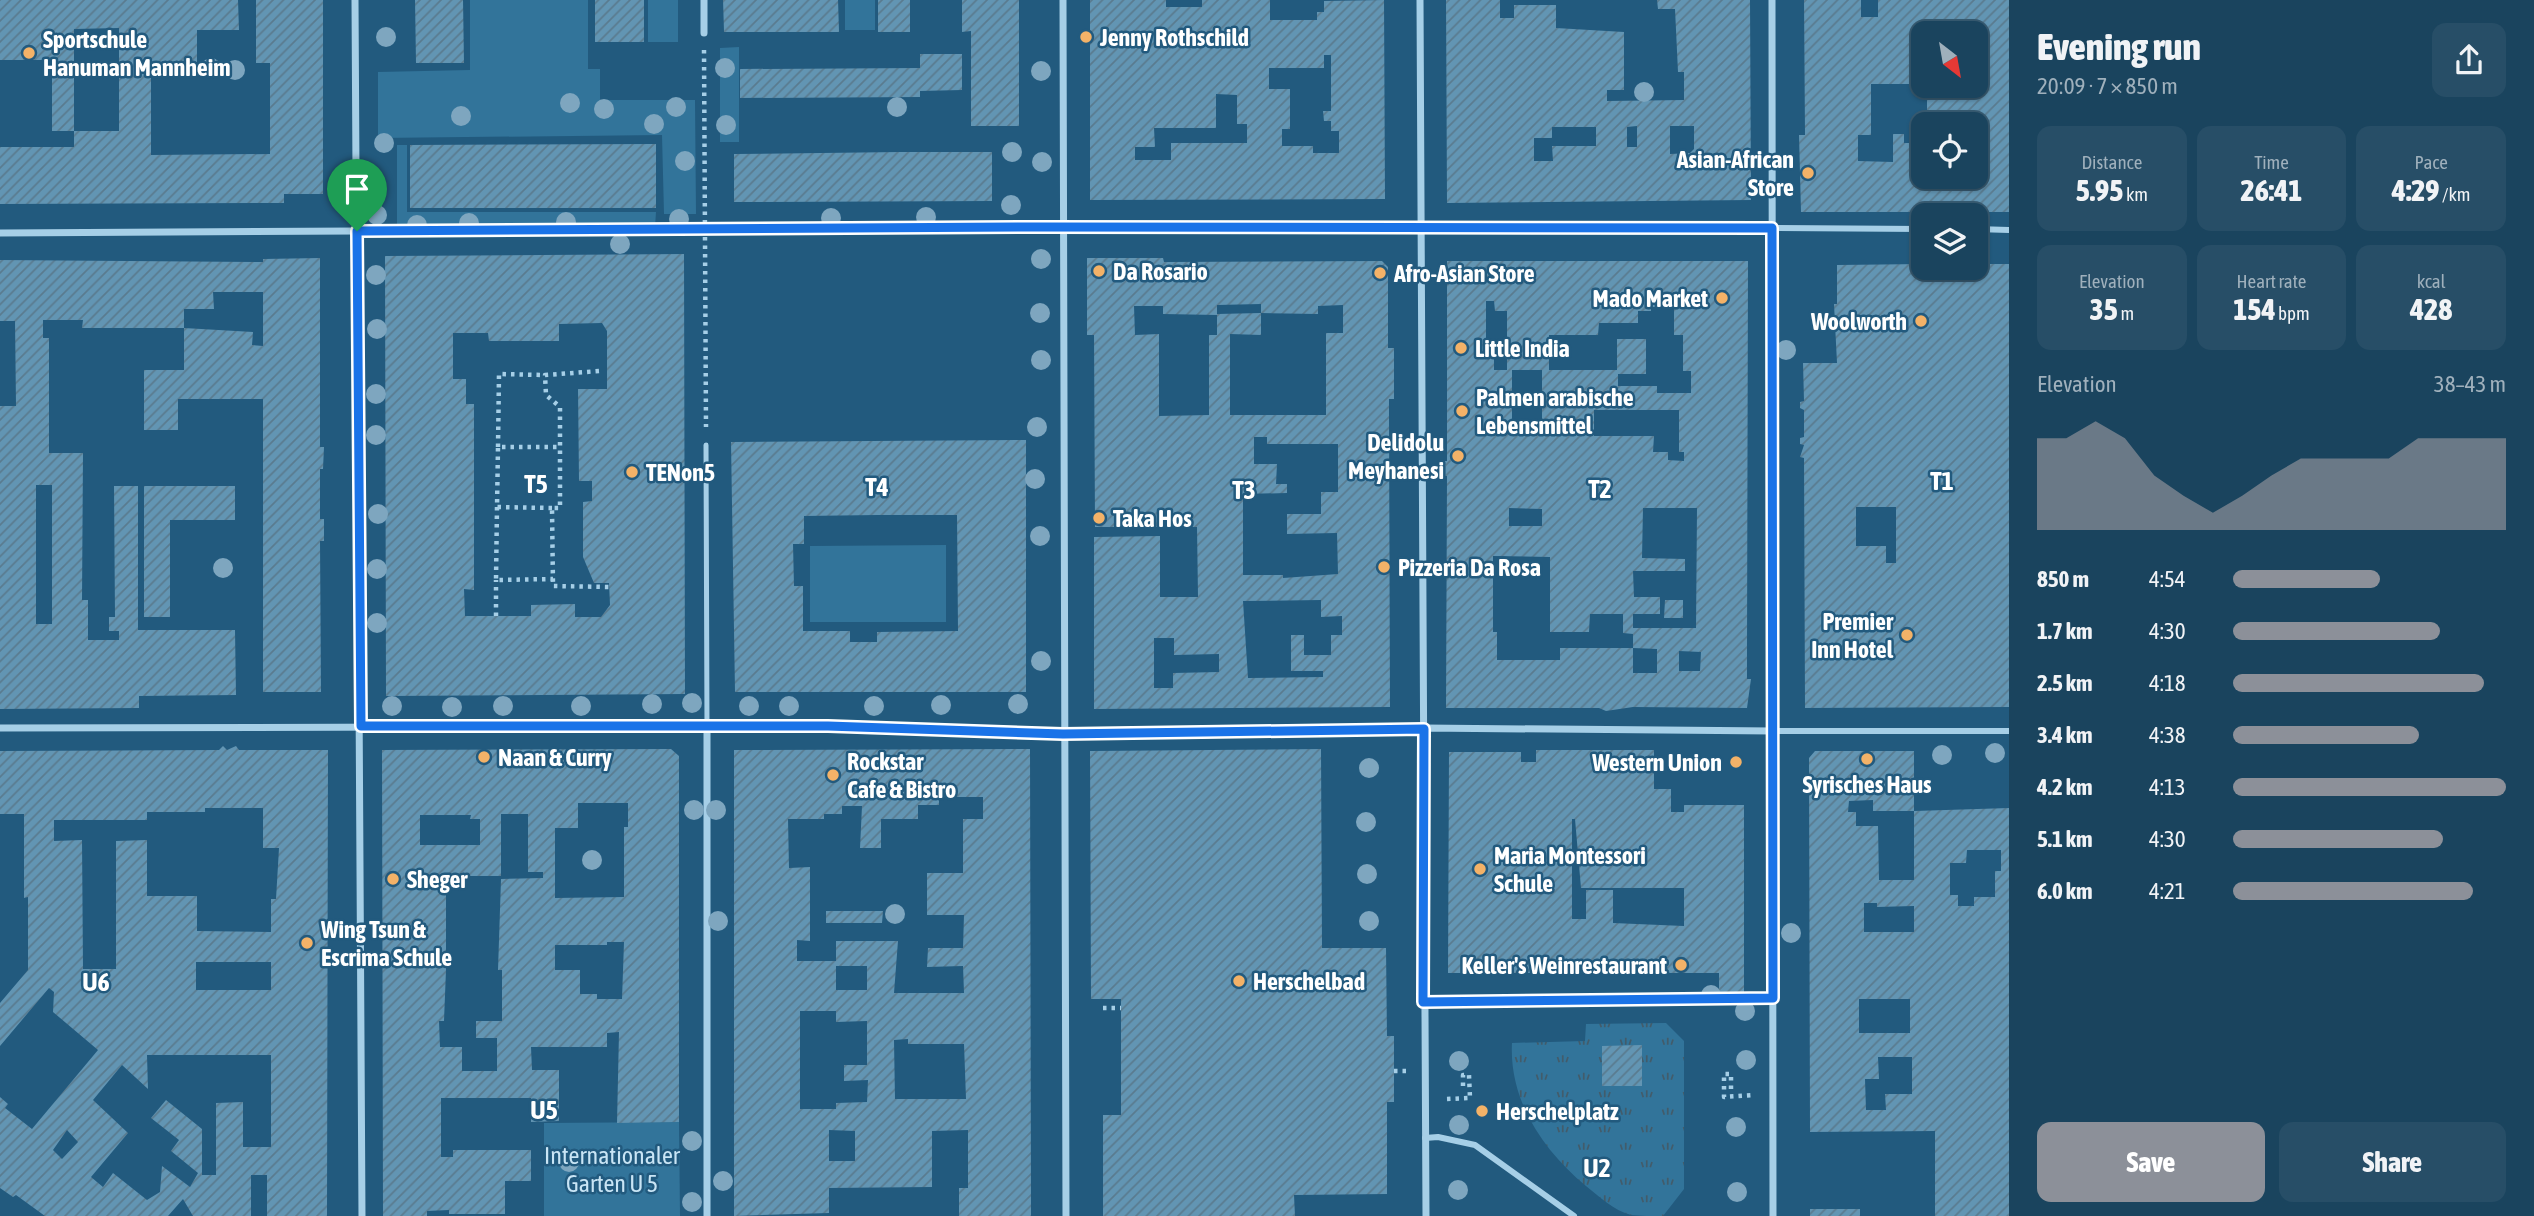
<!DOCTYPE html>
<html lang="en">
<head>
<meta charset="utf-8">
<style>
	body { margin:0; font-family:"Asap Condensed",sans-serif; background:#274e67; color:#f1f3f6; height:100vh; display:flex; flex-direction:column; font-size:26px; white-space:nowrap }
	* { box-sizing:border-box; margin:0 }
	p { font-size:23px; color:#9fb0bc }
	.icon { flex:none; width:38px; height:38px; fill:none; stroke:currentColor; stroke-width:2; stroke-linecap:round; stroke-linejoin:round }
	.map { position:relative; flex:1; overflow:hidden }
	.drawer { display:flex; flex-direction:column; background:#1a445e; width:525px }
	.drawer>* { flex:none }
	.needle { width:46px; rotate:149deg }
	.buttons { position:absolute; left:1911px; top:21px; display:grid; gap:14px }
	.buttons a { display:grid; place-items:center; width:77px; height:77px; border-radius:14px; background:#1a445e; box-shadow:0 2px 5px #0004,0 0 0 2px #385c73; font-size:35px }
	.pin { position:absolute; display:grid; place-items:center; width:60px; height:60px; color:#fff; margin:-72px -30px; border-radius:50% 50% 50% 0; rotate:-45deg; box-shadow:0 0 7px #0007 }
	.pin .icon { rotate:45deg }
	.round { display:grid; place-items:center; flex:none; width:74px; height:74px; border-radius:14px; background:#274e67 }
	.head { display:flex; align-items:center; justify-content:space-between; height:119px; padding:0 28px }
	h1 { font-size:38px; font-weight:800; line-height:52px }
	.figures { display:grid; grid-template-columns:repeat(3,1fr); gap:10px; height:119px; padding:7px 28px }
	.figures div { display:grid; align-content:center; border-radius:14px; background:#274e67; text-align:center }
	.figures b { font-size:30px; font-weight:800 }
	.figures small { font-size:19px; font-weight:400 }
	.figures p { font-size:19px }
	.chart { height:196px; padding:14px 28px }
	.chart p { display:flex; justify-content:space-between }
	.chart svg { width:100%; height:126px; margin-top:7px; fill:#8c9099; opacity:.7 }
	.cta { display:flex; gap:14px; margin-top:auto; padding:14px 28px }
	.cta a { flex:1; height:80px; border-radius:14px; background:#8c9099; color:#fff; font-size:28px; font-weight:800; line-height:80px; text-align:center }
	.cta a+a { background:#274e67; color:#f1f3f6 }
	ul { padding:0 28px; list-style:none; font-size:23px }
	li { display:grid; grid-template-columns:112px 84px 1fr; align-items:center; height:52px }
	li i { height:18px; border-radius:9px; background:#8c9099 }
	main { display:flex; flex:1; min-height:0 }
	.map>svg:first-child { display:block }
	.green { fill:#32749a }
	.park { fill:url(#park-tufts) }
	.building { fill:url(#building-hatch); fill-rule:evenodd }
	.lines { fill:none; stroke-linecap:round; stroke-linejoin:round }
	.path { stroke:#a6cfe7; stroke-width:4.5; stroke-dasharray:3.5 5; stroke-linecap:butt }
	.service { stroke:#a6cfe7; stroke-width:5 }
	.pedestrian { stroke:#a6cfe7; stroke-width:6 }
	.minor { stroke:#a6cfe7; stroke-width:7 }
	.tree { fill:#7ea6bf }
	.route-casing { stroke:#fff; stroke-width:14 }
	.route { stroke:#1a73e8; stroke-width:9 }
	.poi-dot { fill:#f3b268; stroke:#225a7e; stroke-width:2.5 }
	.labels { text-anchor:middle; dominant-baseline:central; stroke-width:5; stroke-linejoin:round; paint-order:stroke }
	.poi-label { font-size:24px; font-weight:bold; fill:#fff; stroke:#225a7e; text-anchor:start }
	.park-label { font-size:24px; fill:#c9e5f5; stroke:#225a7e }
	.neighbourhood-label { font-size:26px; font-weight:bold; fill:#fff; stroke:#225a7e }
</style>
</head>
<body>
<main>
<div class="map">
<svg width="2009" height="1216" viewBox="0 0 2009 1216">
	<defs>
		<pattern id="park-tufts" width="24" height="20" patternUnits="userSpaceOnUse" patternTransform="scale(1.75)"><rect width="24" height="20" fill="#32749a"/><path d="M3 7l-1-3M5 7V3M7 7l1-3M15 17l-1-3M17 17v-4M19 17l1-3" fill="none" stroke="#425c6b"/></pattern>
		<pattern id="building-hatch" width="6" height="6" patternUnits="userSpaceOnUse" patternTransform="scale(1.75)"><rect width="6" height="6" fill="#6295b3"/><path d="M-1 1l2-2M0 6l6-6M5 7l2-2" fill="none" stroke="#5a7b8f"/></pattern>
	</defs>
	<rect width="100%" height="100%" fill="#225a7e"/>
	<g class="green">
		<path d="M470,0H588V69H600V100H695L696,214H664L662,135L378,138V72L470,70Z"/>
		<rect x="648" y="0" width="30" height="42"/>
		<rect x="845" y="0" width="30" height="30"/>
		<path d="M739,47V142H720V48Z"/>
		<path d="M397,145H407V212H656L655,227L397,228Z"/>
		<path d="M946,545V622H810V546Z"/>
		<path d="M679,1122L680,1216H544V1123Z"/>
	</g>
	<path class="park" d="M1666,1023L1684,1041V1189L1663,1216C1653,1216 1640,1216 1631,1215C1613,1210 1600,1197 1586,1186C1543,1150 1509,1101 1512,1043L1585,1041L1586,1024Z"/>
	<g class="building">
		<path d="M0,0H238L239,30H197V64H151V155L270,154V63H256V0H323V194H284V203L0,204V147H74V131H119V28L74,29V131H52V60H0Z"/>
		<path d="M415,0H463L464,63H416Z"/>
		<rect x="595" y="0" width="49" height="42"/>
		<path d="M723,0H838L839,32H724Z"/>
		<rect x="878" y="0" width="32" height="32"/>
		<path d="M962,0H1019V126H971V31L962,32Z"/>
		<path d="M1090,0H1166V7H1202V0H1270V20H1317V12H1324V1L1384,0L1385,199L1090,200ZM1324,55H1331V111H1323L1324,121H1331V131H1339V153H1313V146H1282V129H1290V89H1269V68H1324ZM1216,94L1237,95V124H1247V143H1171V160H1135V147H1155L1154,128H1216Z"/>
		<path d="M1446,0H1500V18H1514V5H1556V28L1624,32V90H1607V101L1684,100V72H1678L1675,9H1658L1657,0H1750L1751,200L1447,203ZM1637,126V147H1627V127ZM1670,126H1694V149L1690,153L1670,154ZM1552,127H1596V146H1552L1553,161H1534V138H1552Z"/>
		<path d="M1804,0H1861V17H1878V0H2009V212H1801L1799,135H1805ZM1923,33H1976V86H1927V124H1976V177H1923V152H1910V143H1904V134H1893V162L1858,161V135H1871V84H1923Z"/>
		<path d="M920,54H962V90L920,91V97L740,98V69L920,68Z"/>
		<path d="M656,144V208H410V145Z"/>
		<path d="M900,152H992V201L734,202V154Z"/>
		<path d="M684,254L685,694L386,696L385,256ZM602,323L607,331V389H578L579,481H592V501L583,502V557L594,583H609L610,605L601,617H575V604L531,605V616H465L464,589L474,590V404H466V379H453V333H488L489,341H559V324Z"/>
		<path d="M320,258V447H324L323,469H320V519H324V541H320L321,692H263V399H178V430H144V370H184V328L253,332L252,345L263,346V292H213L214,309H184V328H82L83,320H43V338H49V453H83L82,600H88V640H119V631H109V617H115L114,486H138V630H235L236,695L139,696V708L0,709V406H16L15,321H0V260L263,262V259ZM36,485H52V624H36Z"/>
		<path d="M1087,258H1163L1164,262L1382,261L1388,267V348H1394V399H1389V414L1390,707L1094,709V537L1160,536V597H1198L1197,527H1095L1094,335H1087ZM1261,304V313L1318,314V306L1343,305V333H1326V415H1230V334L1261,335V313L1217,314V305ZM1134,306H1163V314L1217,315V335H1209V415L1159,416V334L1135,335ZM1254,437H1267V444H1338V492H1321V514H1287V534L1337,533L1338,574L1283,578V575H1243V494L1287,493V484H1276L1277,464H1254ZM1321,600V617L1342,616V635H1331V655H1304V635H1291V671H1323V677L1248,678L1243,601ZM1154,638H1174V655L1219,654V672L1173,673V688H1154Z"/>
		<path d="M1447,261H1748L1747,651V679H1751L1747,708L1633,707L1606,711L1599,708H1446L1447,476H1443V461H1447ZM1486,301H1494L1495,311H1507V370H1494V352H1486ZM1651,307H1674V335H1683V371H1691V393H1657V386H1618V374H1646V339H1617V370H1549V335H1598L1599,323H1638V311H1651ZM1512,370H1542V425L1512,426ZM1594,410H1679V452H1684V461L1668,460V452H1653L1654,436H1594ZM1509,508L1542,509V526H1509ZM1643,508H1697L1696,628H1633V614H1660V597H1634L1633,571H1685V559L1642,558ZM1493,556L1550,557V632H1589L1590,614H1623V633L1633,634V648L1657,649V673H1633V648H1560V660H1497V632H1493ZM1679,651L1701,652L1700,671H1679Z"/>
		<path d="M1923,264V268H1976V264H2009V707L1805,708L1804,458L1800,457L1804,445L1800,444V438L1804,437V410L1800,408V402L1804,401L1803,363H1837L1834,304H1837V265ZM1856,507H1896V563H1886V546H1856Z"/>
		<path d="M1026,440V692H735L731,442ZM877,515H957L958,631L877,632V642H850V631H803V586H794L793,544H804V516Z"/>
		<path d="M144,486H235V520H170V617H144Z"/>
		<path d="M1665,600H1683V618H1664Z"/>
		<path d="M223,746L227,750L236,746L239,750H328L327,1216H267V1175H251V1216H193L183,1199L168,1216H45L16,1195L13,1197L0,1188V1097L8,1104L5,1108L32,1129L98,1050L53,1012L54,992L49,988L0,1046V1003L28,970V897L24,898V814H0V751L219,750ZM205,808H263V848H279L276,899H271V932L197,931V896H147V840L116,841V969H83L82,840L54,841V820H147V812H205ZM196,962H271V990H196ZM147,1055H271V1147H243V1102L216,1103V1175H202V1129L166,1100L151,1118L179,1140L171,1151L198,1173L190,1187L162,1166L160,1192L147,1200L113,1173L103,1187L91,1177L128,1133L93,1100L122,1065L148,1089ZM67,1130L78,1142L62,1159L53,1150Z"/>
		<path d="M671,749L679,756V1122L617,1123L619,1032L607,1033V1047H531L532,1070H559V1121L531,1122V1098H441V1157H453V1150H531V1181H505V1214H449V1210L427,1211V1216H383L382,750ZM578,803H628V827H624V897L555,898V828H578ZM501,814H528V872H543V878L501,879L498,970H502V1021H476V1038H497V1071H462V1047H440L439,1021H444L446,970V876H501ZM420,815H471L470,819H480V845H420ZM607,942H624L622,999H597V994H580V970H555V945H607Z"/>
		<path d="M1030,749L1031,1216H959V1188H968V1130L932,1131V1187L829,1188V1213L734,1216V750ZM939,797H983V819H963V873H927V915H964L963,948H928L927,967L963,966L964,993H894L898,941H836V961H797V940L810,941V867L789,868L788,819H824V814H842V806H862L860,848H881V819H918V805H939ZM836,966H867V990H836ZM800,1011H836V1022L867,1021V1065H844V1081L868,1080L867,1102L836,1103V1109H800ZM908,1039V1044H964L966,1099H895L894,1040ZM829,1130L855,1131V1161H829Z"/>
		<path d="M1321,749L1322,948H1386L1387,1036H1394V1102H1387V1194L1294,1195L1295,1216H1103V1115H1121V999H1091L1090,751Z"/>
		<path d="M1536,750H1654V789H1671V812H1684V805H1744V997H1719V973H1448L1449,752H1521V762H1536ZM1572,819H1575L1581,888H1684V926L1613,923V890H1586V919H1572Z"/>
		<path d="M1815,751H1914V811H1873V800L1849,801L1848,812H1856V826H1878L1879,880H1914V811L2009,808V1216H1935V1131L1810,1132L1809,758ZM1967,850H2001V871H1995V897H1974V906H1958V895H1950V863H1966ZM1864,903H1877V907L1914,906V932H1864ZM1859,999H1910V1033H1859ZM1878,1057H1912V1094H1885L1886,1110H1866L1865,1079H1879Z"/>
		<path d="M826,911H883L882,923H826Z"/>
		<path d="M1642,1045V1086H1602V1046Z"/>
		<rect x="1810" y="1209" width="50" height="7"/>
	</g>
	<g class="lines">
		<g class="path">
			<path d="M704,50L706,427"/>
			<path d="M374,231L1045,227"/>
			<path d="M599,371L545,375L546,395L560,407V508H552L553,586L610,587"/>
			<path d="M498,447L499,374L545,375"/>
			<path d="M497,507L496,580L553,579"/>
			<path d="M552,508L497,507L498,447H560"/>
			<path d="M496,616V580"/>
			<path d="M1103,1008H1121"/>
			<path d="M1394,1071H1406"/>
			<path d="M1731,1089V1074H1724V1097L1753,1095"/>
			<path d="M1447,1099L1470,1098L1469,1075H1463V1090"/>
		</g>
		<path class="service" d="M706,445L707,726"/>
		<g class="pedestrian">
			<path d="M1772,228L1923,229"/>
			<path d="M1976,229L2009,230"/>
			<path d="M1773,731H2009"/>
			<path d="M1424,1002L1773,998"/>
			<path d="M1425,1138L1438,1137L1475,1145L1574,1216"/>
		</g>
		<g class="minor">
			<path d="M355,0L362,1216"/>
			<path d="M704,0V33"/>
			<path d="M1063,0L1066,1216"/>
			<path d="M1420,0L1426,1216"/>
			<path d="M1772,0L1773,1216"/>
			<path d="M1063,227L1772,228"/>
			<path d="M0,233L357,231"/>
			<path d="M707,726V1216"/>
			<path d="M0,728L828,726L1063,735L1424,728L1773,731"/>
		</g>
	</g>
	<g class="tree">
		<circle cx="386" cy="37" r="10"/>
		<circle cx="211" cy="68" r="10"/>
		<circle cx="725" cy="68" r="10"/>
		<circle cx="235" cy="70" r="10"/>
		<circle cx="1041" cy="71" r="10"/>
		<circle cx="1644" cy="92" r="10"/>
		<circle cx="570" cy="103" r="10"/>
		<circle cx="676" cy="107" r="10"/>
		<circle cx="897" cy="107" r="10"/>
		<circle cx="604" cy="109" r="10"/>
		<circle cx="461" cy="116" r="10"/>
		<circle cx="654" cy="124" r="10"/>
		<circle cx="726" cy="125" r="10"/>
		<circle cx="384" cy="143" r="10"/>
		<circle cx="1012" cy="152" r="10"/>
		<circle cx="685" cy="161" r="10"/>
		<circle cx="1042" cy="162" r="10"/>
		<circle cx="1011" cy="205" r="10"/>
		<circle cx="377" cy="215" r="10"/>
		<circle cx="926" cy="217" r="10"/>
		<circle cx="831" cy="218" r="10"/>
		<circle cx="679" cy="219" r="10"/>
		<circle cx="566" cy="222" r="10"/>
		<circle cx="469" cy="223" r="10"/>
		<circle cx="417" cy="225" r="10"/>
		<circle cx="620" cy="244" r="10"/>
		<circle cx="1041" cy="259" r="10"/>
		<circle cx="376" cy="275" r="10"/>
		<circle cx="1040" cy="313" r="10"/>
		<circle cx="377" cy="329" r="10"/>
		<circle cx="1786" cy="350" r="10"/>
		<circle cx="1041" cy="360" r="10"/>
		<circle cx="376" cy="394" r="10"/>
		<circle cx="1037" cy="427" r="10"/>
		<circle cx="376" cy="435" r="10"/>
		<circle cx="1035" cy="479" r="10"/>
		<circle cx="378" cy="514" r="10"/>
		<circle cx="1040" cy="536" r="10"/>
		<circle cx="223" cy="568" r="10"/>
		<circle cx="377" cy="569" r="10"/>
		<circle cx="377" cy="623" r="10"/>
		<circle cx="1041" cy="661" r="10"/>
		<circle cx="692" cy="703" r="10"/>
		<circle cx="652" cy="704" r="10"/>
		<circle cx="1018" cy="704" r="10"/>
		<circle cx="941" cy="705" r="10"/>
		<circle cx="392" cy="706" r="10"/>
		<circle cx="503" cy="706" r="10"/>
		<circle cx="581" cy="706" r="10"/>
		<circle cx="749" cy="706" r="10"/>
		<circle cx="789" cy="706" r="10"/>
		<circle cx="874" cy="706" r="10"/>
		<circle cx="452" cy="707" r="10"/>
		<circle cx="1995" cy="753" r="10"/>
		<circle cx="1942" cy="755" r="10"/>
		<circle cx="1369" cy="768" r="10"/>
		<circle cx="694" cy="810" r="10"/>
		<circle cx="716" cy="810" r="10"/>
		<circle cx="1366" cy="822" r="10"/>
		<circle cx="592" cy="860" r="10"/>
		<circle cx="1367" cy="874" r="10"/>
		<circle cx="895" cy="914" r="10"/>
		<circle cx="718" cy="921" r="10"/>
		<circle cx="1369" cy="921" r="10"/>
		<circle cx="1791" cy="933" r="10"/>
		<circle cx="1711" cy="995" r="10"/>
		<circle cx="1745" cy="1011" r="10"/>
		<circle cx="1746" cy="1060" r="10"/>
		<circle cx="1459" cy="1061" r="10"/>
		<circle cx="1459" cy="1125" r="10"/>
		<circle cx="1736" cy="1127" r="10"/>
		<circle cx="692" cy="1141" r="10"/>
		<circle cx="569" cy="1162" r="10"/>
		<circle cx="723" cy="1181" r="10"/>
		<circle cx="1458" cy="1190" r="10"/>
		<circle cx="1737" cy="1192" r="10"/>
		<circle cx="692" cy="1202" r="10"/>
	</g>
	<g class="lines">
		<g class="route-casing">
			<path id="route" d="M1036,227L1772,228L1773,998L1423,1002L1424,729L1063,734L828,726H361L357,231Z"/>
		</g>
		<use href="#route" class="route"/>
	</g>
	<g class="poi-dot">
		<circle cx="1086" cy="37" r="7"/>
		<circle cx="29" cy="53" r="7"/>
		<circle cx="1808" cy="173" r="7"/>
		<circle cx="1099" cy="271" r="7"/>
		<circle cx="1380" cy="273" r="7"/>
		<circle cx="1722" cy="298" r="7"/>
		<circle cx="1921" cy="321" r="7"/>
		<circle cx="1461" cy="348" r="7"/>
		<circle cx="1462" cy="411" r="7"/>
		<circle cx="1458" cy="456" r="7"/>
		<circle cx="632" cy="472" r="7"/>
		<circle cx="1099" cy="518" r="7"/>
		<circle cx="1384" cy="567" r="7"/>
		<circle cx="1907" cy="635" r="7"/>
		<circle cx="484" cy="757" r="7"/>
		<circle cx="1867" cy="759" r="7"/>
		<circle cx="1736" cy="762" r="7"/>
		<circle cx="833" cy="775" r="7"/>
		<circle cx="1480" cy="869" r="7"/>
		<circle cx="393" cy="879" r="7"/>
		<circle cx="307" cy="943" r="7"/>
		<circle cx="1681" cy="965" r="7"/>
		<circle cx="1239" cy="981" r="7"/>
		<circle cx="1482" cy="1111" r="7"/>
	</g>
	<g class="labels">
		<g class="poi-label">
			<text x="1100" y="37">Jenny Rothschild</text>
			<text x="43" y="39">Sportschule<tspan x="43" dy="28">Hanuman Mannheim</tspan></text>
			<text x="1794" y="159" text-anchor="end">Asian-African<tspan x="1794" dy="28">Store</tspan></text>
			<text x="1113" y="271">Da Rosario</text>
			<text x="1394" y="273">Afro-Asian Store</text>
			<text x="1708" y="298" text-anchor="end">Mado Market</text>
			<text x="1907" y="321" text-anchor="end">Woolworth</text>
			<text x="1475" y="348">Little India</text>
			<text x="1476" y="397">Palmen arabische<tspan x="1476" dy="28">Lebensmittel</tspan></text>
			<text x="1444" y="442" text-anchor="end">Delidolu<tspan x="1444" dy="28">Meyhanesi</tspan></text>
			<text x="646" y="472">TENon5</text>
			<text x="1113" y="518">Taka Hos</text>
			<text x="1398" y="567">Pizzeria Da Rosa</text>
			<text x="1893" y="621" text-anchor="end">Premier<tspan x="1893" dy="28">Inn Hotel</tspan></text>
			<text x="498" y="757">Naan &amp; Curry</text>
			<text x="847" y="761">Rockstar<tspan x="847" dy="28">Cafe &amp; Bistro</tspan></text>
			<text x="1722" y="762" text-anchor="end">Western Union</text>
			<text x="1867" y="784" text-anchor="middle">Syrisches Haus</text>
			<text x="1494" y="855">Maria Montessori<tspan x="1494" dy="28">Schule</tspan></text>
			<text x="407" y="879">Sheger</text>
			<text x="321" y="929">Wing Tsun &amp;<tspan x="321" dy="28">Escrima Schule</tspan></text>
			<text x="1667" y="965" text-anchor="end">Keller's Weinrestaurant</text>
			<text x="1253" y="981">Herschelbad</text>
			<text x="1496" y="1111">Herschelplatz</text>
		</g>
		<g class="park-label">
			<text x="612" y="1155">Internationaler<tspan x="612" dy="28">Garten U 5</tspan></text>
		</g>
		<g class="neighbourhood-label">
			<text x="1942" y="481">T1</text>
			<text x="536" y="484">T5</text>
			<text x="877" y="487">T4</text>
			<text x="1600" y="489">T2</text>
			<text x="1244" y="490">T3</text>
			<text x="96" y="982">U6</text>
			<text x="544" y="1110">U5</text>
			<text x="1597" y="1168">U2</text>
		</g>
	</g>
</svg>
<div class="buttons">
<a><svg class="needle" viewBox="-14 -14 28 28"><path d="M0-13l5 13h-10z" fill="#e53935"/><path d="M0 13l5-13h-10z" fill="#9fb0bc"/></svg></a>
<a><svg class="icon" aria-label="locate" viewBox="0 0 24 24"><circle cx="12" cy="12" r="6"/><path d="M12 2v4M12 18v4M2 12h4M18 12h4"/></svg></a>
<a><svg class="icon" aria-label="layers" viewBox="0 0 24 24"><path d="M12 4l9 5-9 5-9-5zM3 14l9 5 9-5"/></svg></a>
</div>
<div class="pin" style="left:357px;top:231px;background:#1e9e55"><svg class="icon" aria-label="arrive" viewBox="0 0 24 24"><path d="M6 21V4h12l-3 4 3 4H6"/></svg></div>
</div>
<section class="drawer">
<div class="head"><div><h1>Evening run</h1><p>20:09 · 7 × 850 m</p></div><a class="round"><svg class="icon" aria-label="share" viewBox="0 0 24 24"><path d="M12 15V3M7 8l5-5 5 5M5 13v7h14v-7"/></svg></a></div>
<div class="figures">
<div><p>Distance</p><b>5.95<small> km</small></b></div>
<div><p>Time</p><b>26:41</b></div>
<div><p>Pace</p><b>4:29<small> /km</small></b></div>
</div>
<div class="figures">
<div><p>Elevation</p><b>35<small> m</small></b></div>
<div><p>Heart rate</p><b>154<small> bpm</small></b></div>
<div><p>kcal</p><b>428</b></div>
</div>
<div class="chart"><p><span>Elevation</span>38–43 m</p>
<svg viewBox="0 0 160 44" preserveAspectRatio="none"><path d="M0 44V12L10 12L20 6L30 12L40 25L50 32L60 38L70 32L80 25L90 19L100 19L110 19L120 19L130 12L140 12L150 12L160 12V44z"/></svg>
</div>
<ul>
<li><b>850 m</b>4:54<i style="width:54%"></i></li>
<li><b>1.7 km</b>4:30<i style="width:76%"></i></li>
<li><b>2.5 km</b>4:18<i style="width:92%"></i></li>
<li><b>3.4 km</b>4:38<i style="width:68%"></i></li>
<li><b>4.2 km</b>4:13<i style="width:100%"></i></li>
<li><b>5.1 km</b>4:30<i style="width:77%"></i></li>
<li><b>6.0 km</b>4:21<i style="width:88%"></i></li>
</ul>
<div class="cta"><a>Save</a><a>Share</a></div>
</section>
</main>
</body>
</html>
